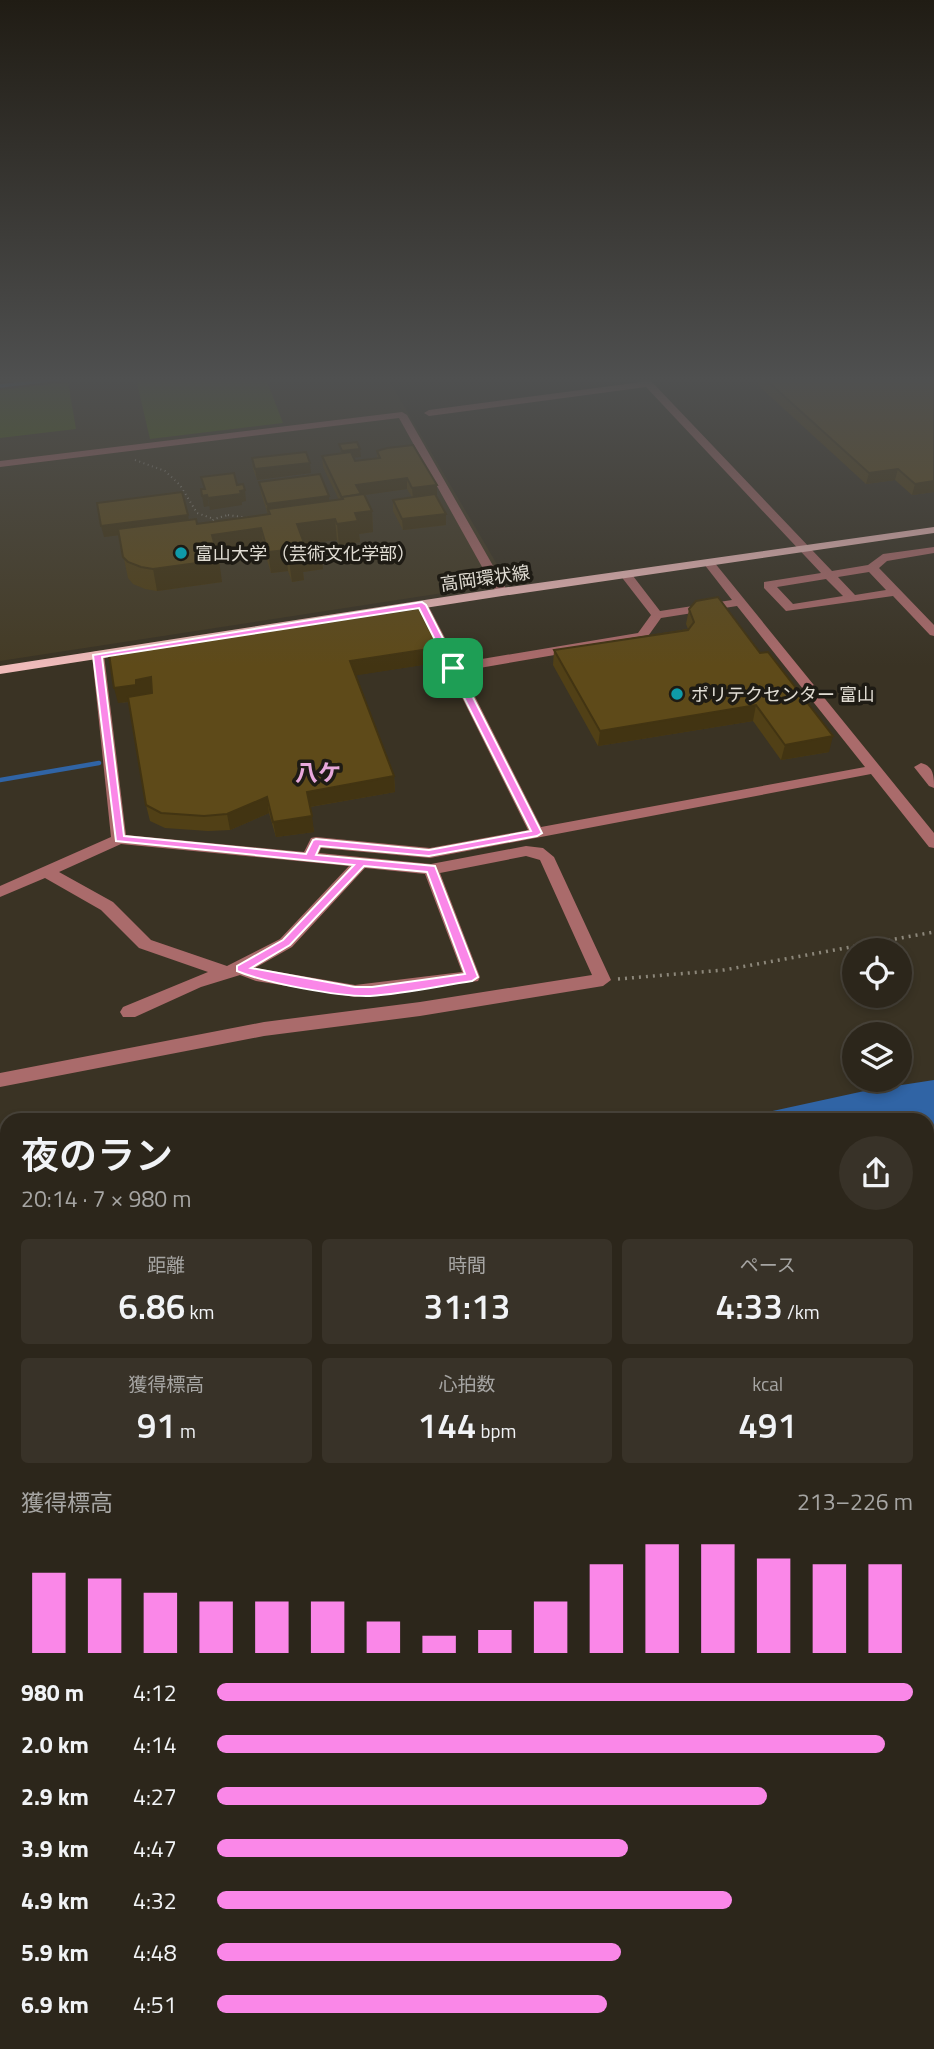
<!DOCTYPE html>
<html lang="ja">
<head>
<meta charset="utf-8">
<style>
	body { margin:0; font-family:"Titillium Web","Noto Sans JP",sans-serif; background:#383228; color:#f1f3f6; height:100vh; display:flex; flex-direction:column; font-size:26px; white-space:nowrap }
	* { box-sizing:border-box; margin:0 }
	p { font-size:23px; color:#a6a5a3 }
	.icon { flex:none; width:38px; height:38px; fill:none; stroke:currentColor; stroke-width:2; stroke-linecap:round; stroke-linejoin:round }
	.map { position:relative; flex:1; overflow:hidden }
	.drawer { position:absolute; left:0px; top:1113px; width:934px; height:936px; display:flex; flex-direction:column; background:#2c261b; border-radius:21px 21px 0 0; box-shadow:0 4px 10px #0003,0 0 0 2px #48433a }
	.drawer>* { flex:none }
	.fabs { position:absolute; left:842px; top:938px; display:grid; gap:14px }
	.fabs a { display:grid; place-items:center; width:70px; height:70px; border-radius:50%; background:#2c261b; box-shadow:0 4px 10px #0003,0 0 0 2px #48433a; font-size:35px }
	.pin { position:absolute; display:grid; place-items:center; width:60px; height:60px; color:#fff; margin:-30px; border-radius:14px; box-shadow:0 4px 10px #0006 }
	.round { display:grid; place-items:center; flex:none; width:74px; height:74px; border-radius:37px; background:#383228 }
	.summary { display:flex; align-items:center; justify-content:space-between; height:119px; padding:0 21px }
	h1 { font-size:38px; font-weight:600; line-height:52px }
	.metrics { display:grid; grid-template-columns:repeat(3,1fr); gap:10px; height:119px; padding:7px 21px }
	.metrics div { display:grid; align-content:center; border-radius:7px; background:#383228; text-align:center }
	.metrics b { font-size:35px; font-weight:600 }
	.metrics small { font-size:19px; font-weight:400 }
	.metrics p { font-size:19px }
	.chart { height:196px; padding:14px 21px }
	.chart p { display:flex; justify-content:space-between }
	.chart svg { width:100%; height:126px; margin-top:7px; stroke:#fa87e8; stroke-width:6 }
	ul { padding:0 21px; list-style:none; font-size:23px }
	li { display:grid; grid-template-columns:112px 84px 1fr; align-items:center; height:52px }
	li i { height:18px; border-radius:9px; background:#fa87e8 }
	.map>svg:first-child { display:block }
	.built { fill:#443b25 }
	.green { fill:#4b6110 }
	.water { fill:#3064a5 }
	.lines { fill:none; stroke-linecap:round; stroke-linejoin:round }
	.stream-far1 { stroke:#3064a5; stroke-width:3.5 }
	.stream { stroke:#3064a5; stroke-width:4.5 }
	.path-far1 { stroke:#8c877a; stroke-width:2; stroke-dasharray:1 3.5; stroke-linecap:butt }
	.path { stroke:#8c877a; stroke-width:3.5; stroke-dasharray:2 5; stroke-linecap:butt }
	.minor { fill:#aa6b6b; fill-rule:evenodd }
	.major { fill:#efbbba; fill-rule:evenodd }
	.wall { fill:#514016 }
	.shaded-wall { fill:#423412 }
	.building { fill:#5e4a19; stroke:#423412; stroke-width:2 }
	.route { fill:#fa87e8; stroke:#fff; stroke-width:2; fill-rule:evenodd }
	.culture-dot { fill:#0f9aa8; stroke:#1e1b14; stroke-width:2.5 }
	.labels { text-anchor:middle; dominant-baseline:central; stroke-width:7; stroke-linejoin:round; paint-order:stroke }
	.far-poi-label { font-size:18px; fill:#e0dcd3; stroke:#1e1b14; text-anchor:start }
	.far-street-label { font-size:18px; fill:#e0dcd3; stroke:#1e1b14 }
	.neighbourhood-label { font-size:23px; font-weight:bold; fill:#e7a8db; stroke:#1e1b14 }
</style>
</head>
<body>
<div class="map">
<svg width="934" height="2049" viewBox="0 0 934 2049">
	<rect width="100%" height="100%" fill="#3a3324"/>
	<g class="built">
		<path d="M0,379H388L508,583L0,661Z"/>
		<path d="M934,1388V2049H0V1579L7,1577V2042H928V1389Z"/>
	</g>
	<g class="green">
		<path d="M136,379H266L283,423L150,439Z"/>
		<path d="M68,382L76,429L0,438V390Z"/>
	</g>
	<g class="water">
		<path d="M934,1080V1280L928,1281V1120H681L768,1112L869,1090Z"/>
		<path d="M7,1232V1461L0,1463V1236Z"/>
	</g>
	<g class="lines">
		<path class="stream-far1" d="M0,386L59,379"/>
		<path class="stream" d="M0,780L99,763"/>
		<g class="path-far1">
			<path d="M135,460L165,471L180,485L197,513L214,519"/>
			<path d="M228,515L248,518L252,528L232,537L210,533L208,526L214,519Z"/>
		</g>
		<path class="path" d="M618,979L724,970L934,932"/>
		<g class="minor">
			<path d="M639,379H649L652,382L832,571L868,565L883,554L934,547V553L887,561L879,568L934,625V636L930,635L893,596L786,611L764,588V582L821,573L646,387L429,416L424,413L429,410L642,382ZM869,572L886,590L855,595L838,577ZM826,579L843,596L793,604L777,587Z"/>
			<path d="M402,412L407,415L508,592L506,595L496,592L399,418L0,467V461Z"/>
			<path d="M710,560L714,562L934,833V848L929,847L871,774L430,858L321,848L319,853L431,864L526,846L543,848L554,857L611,980L603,986L420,1016L264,1036L0,1087V1073L264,1022L420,1002L592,975L540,860L526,856L440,873L480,977L478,981L355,997L256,981L240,975L201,987L135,1017H123L120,1012L123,1007L208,972L139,948L101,910L45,878L0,897V886L111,837L92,655L93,652L98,651L104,655L126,835L304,852L311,838L316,837L430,848L528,830L416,605L418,602L428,605L458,663L638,633L651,615L620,575L626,571L630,572L660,611L732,600L704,564ZM737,606L865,767L541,827L462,671L642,640L646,639L661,618ZM121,844L349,866L280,939L227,966L151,940L113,902L59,872ZM365,868L425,874L462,972L355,985L255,968L292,947Z"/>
			<path d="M921,763C934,766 934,777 934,788L929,786L914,767Z"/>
			<path d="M934,1294V1314L928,1315V1296Z"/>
			<path d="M934,1421V1443L928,1445V1423Z"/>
			<path d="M7,1481V1505L0,1507V1483Z"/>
			<path d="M0,1770L7,1771V1797L0,1796Z"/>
			<path d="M7,1828V1886L0,1889V1831Z"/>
			<path d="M928,1940H934V1970L928,1969Z"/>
			<rect x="636" y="2042" width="30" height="7"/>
		</g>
		<path class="major" d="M934,527V533L502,596L0,674V666L502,588Z"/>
	</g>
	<g class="wall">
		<path d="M760,379H934V492L912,495L895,480L866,484L758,385Z"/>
		<path d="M339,444L361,457H353L355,461L377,458V451L437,496H436L446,525L403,530L393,511V500L412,497L407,489L364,495L372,511L373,532L359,534L360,542L339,545L337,540L318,542L323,569L303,572L304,580L292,582L288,571L271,573L264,550L217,556L222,582L157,591L145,589L133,584L128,578L119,535L104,537L189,520L197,524L268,515L261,493L259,482L329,501L339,500L323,467L322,456L341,454Z"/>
		<path d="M252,458L311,473L257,480L253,469Z"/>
		<path d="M689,609L829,752L781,760L753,721L598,746L553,665L554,650L688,629L686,624Z"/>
		<path d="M442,647V662L356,675L394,776L395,792L310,807L314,832L276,837L269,813L230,830L208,831L165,828L150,821L146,805L129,702L118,703Z"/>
		<path d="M934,1891V1904L928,1900L931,1892Z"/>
	</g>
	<g class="shaded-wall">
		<path d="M360,449L361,457L343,459L342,451Z"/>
		<path d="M310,463L311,473L257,480L255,469Z"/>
		<path d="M898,469L895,480L866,484L869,473Z"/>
		<path d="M407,478V489L357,496L356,485Z"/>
		<path d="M934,481V492L912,495L915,484Z"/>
		<path d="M437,485V496L413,499L412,488Z"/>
		<path d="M245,490L246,501L242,502V505L210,510L208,498Z"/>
		<path d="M207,495L209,506L204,507L202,496Z"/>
		<path d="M329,496L330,508L268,509V516L267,504Z"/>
		<path d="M372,511L373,532L359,534L360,542L339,545L337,524L355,513Z"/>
		<path d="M446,514V525L403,530L402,519Z"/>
		<path d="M188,515L190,526L104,537L101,526Z"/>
		<path d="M335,519L337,540L299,545L297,524Z"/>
		<path d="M261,528L264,550L215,556L212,535Z"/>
		<path d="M321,548L323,569L303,572L304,580L292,582L289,560L299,551Z"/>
		<path d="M286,550L288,571L271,573L268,552Z"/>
		<path d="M219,560L222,582L157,591L153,569Z"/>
		<path d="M442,647V662L352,676L350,661Z"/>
		<path d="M151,677L155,693L140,700L118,703L114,688L136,680Z"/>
		<path d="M756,705L753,721L598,746L600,731Z"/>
		<path d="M833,736L829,752L781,760L785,745Z"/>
		<path d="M394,776L395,792L309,807L307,792Z"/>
		<path d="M267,797L269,813L230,830L227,814Z"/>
		<path d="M312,816L314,832L276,837L273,822Z"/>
	</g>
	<g class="building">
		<path d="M765,379H934V481L915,484L898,469L869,473Z"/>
		<path d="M357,442L360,449L342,451L339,444Z"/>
		<path d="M413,445L437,485L412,488L407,478L356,485L361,494L342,497V498L322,456L351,452L355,461L380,458L377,451L387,448Z"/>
		<path d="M306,452L310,463L255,469L252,458Z"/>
		<path d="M234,473L237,485L243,484L245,490L240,491L241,494L208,498L207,495L202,496L201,489H205L201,477Z"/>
		<path d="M320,474L329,496L267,504L259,482Z"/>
		<path d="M182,492L188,515L101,526L97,503Z"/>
		<path d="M364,494L372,511L355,513L358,521L337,524L335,519L297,524L304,543L318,541L321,548L299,551L302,559L289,560L286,550L268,552L261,528L212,535L219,560L153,569L141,567L128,562L123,557L118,529L196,519L197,524L270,514L268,509L343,499L342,497Z"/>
		<path d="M435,494L446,514L402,519L393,500Z"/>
		<path d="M718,597L760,653L768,652L833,736L785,745L756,705L600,731L554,650L688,630L694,622L689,609L696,601Z"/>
		<path d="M421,608L442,647L350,661L394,776L307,792L312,816L273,822L267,797L227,814L204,816L161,813L146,805L128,697L152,693L151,677L136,680V685L114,688L109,654Z"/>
		<path d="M928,1476L933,1479L934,1482V1491L929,1494L928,1493Z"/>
		<path d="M550,2042H560L562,2045L560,2049H552L550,2045Z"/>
		<path d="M574,2042H583V2049H574L573,2047Z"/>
	</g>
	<linearGradient id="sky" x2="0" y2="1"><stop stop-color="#201c14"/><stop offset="0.57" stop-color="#4f5050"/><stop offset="1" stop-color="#4f5050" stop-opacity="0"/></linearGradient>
	<rect width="934" height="666" fill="url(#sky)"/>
	<path class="route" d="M422,602L426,605L542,833L537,836L429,856L320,846L316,855L435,866L478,977L472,981C439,986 404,994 370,996C340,997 265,983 237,971V966L283,940L354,865L116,841L93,655ZM419,608L531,831L429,850L316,839L313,840L306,854L124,836L102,657ZM364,866L427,872L465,974L372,987H355L251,968L290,945Z"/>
	<g class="culture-dot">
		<circle cx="181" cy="553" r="7"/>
		<circle cx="677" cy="694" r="7"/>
	</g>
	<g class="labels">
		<g class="far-poi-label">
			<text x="195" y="553">富山大学 （芸術文化学部）</text>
			<text x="691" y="694">ポリテクセンター 富山</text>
		</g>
		<g class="far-street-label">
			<text transform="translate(485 578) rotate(-8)">高岡環状線</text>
		</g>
		<g class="neighbourhood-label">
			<text x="318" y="772">八ケ</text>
		</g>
	</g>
</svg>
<div class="fabs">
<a><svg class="icon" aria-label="locate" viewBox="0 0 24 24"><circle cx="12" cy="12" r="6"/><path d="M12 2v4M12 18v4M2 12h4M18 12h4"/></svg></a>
<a><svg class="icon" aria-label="layers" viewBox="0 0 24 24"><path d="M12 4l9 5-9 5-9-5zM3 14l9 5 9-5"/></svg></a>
</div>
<div class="pin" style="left:453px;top:668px;background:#1e9e55"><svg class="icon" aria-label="arrive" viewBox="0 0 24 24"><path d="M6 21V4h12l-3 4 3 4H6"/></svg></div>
<section class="drawer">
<div class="summary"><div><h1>夜のラン</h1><p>20:14 · 7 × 980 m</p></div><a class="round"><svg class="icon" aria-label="share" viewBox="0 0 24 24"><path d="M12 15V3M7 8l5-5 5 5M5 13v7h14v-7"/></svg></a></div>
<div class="metrics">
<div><p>距離</p><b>6.86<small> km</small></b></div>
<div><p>時間</p><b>31:13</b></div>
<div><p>ペース</p><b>4:33<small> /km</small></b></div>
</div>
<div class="metrics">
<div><p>獲得標高</p><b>91<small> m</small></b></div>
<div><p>心拍数</p><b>144<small> bpm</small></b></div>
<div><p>kcal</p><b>491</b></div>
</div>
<div class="chart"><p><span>獲得標高</span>213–226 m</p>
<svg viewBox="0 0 160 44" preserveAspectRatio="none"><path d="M5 44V16M15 44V18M25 44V23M35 44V26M45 44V26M55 44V26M65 44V33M75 44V38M85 44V36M95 44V26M105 44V13M115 44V6M125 44V6M135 44V11M145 44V13M155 44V13"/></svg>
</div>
<ul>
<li><b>980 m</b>4:12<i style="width:100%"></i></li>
<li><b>2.0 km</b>4:14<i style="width:96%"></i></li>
<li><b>2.9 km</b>4:27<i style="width:79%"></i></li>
<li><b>3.9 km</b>4:47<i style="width:59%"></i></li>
<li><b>4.9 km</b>4:32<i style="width:74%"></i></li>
<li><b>5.9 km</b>4:48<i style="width:58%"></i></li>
<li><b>6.9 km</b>4:51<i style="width:56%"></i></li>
</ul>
</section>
</div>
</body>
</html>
